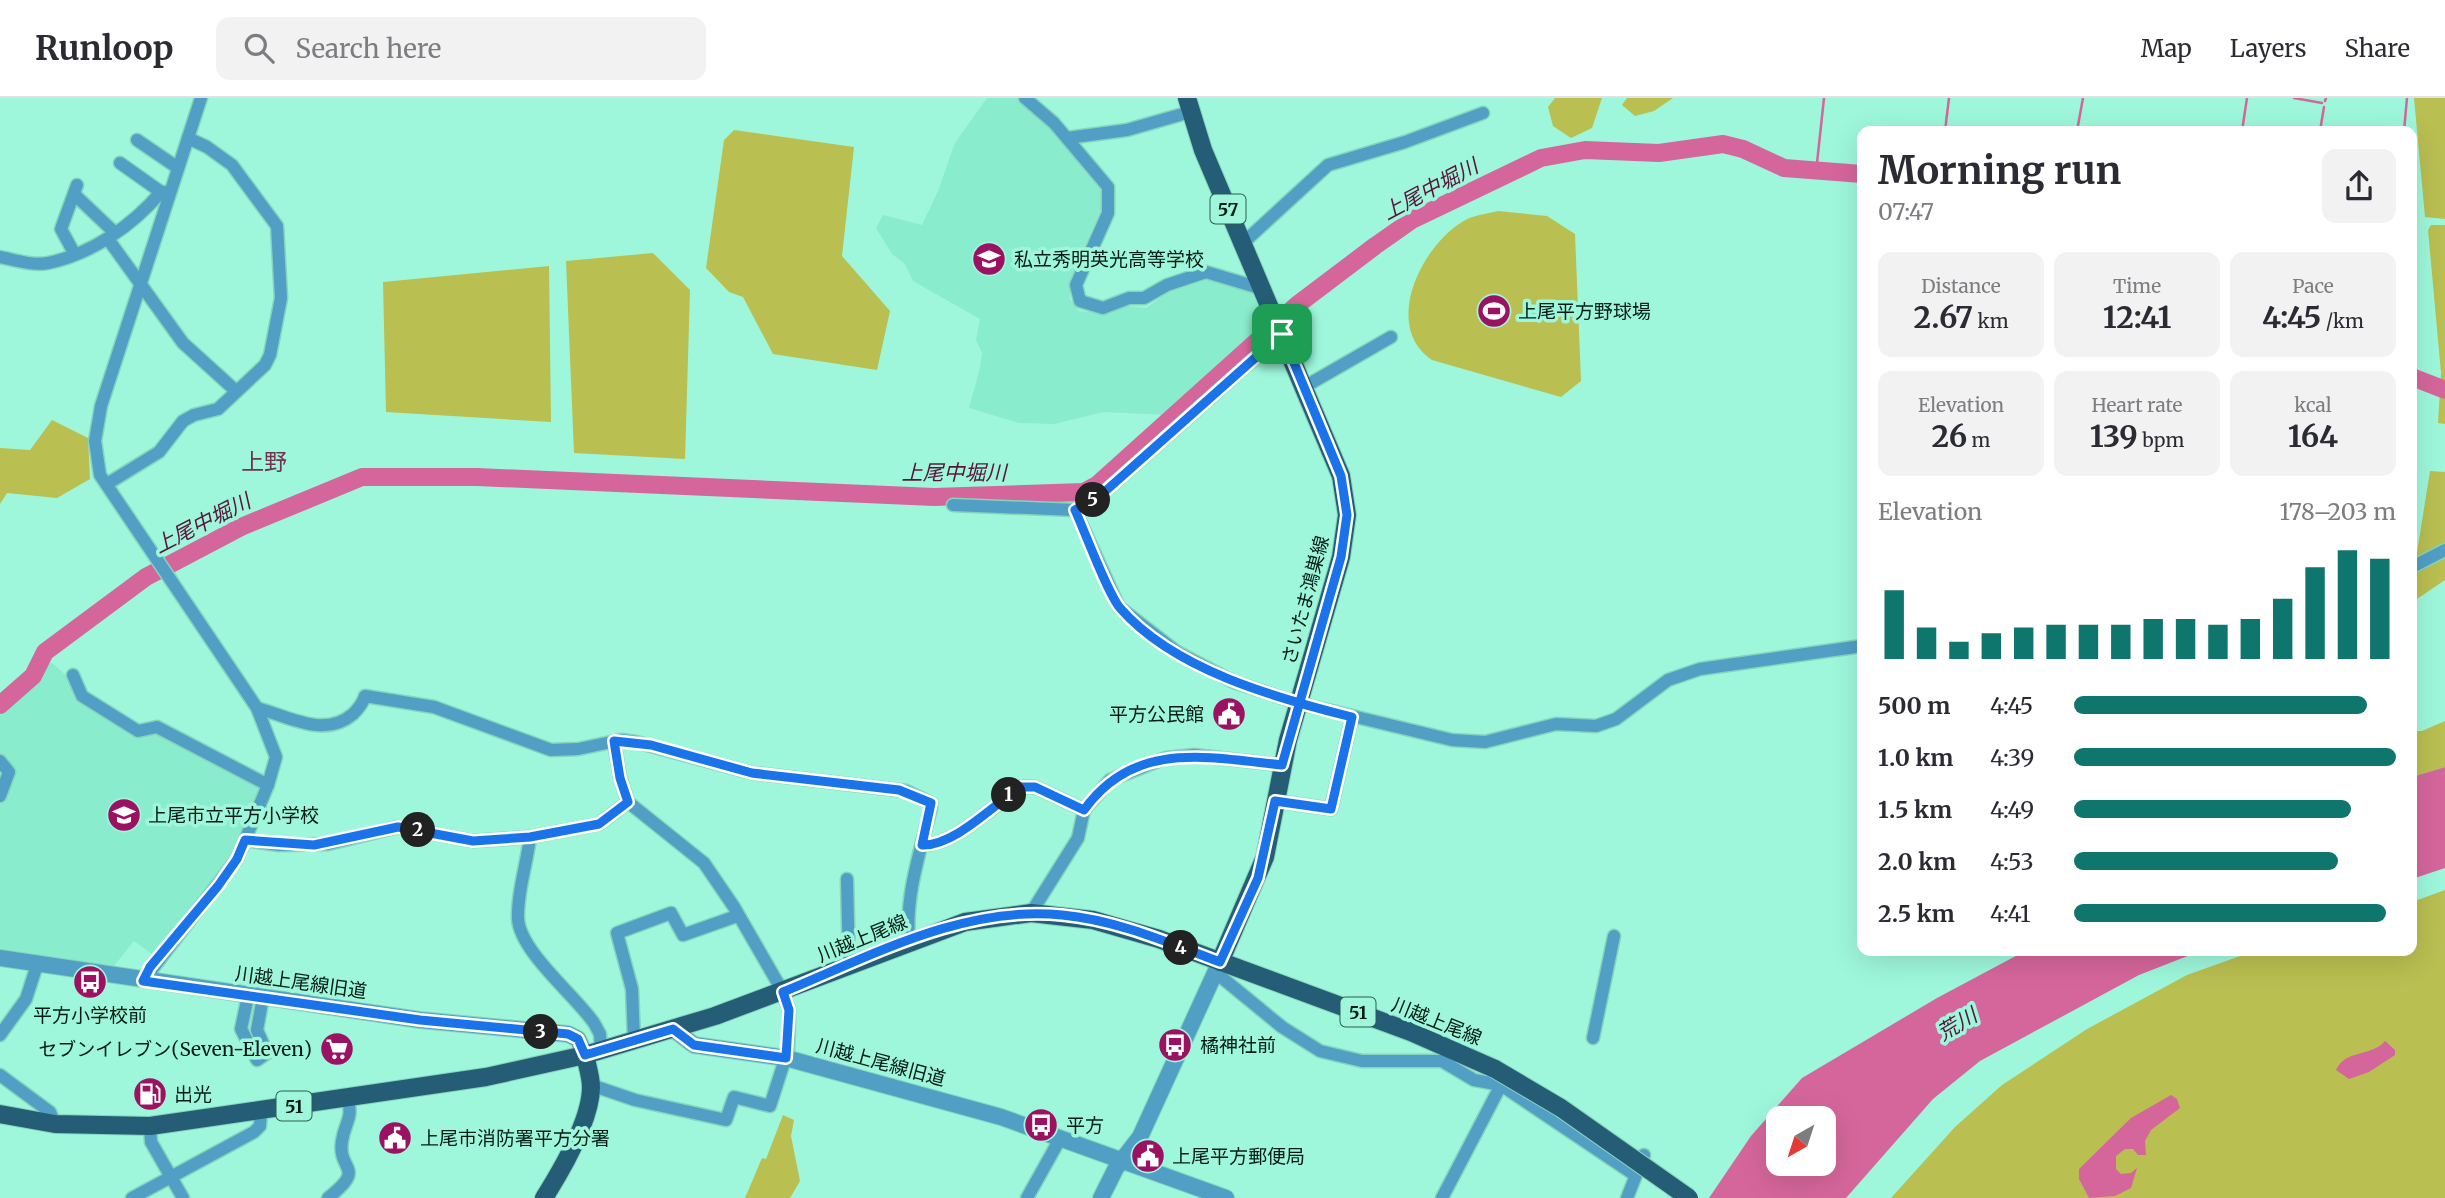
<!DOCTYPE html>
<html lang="en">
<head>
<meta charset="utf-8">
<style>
	body { margin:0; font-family:Merriweather,"Noto Sans JP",serif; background:#f2f2f3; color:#2b2b33; height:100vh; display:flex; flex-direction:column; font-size:26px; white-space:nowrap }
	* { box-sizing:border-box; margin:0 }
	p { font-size:23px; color:#7c7c81 }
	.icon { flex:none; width:38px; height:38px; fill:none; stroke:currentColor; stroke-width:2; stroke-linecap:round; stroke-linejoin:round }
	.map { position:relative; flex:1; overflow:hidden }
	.side { position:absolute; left:1857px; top:28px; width:560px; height:830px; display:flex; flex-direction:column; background:#fff; border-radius:14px; box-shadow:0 7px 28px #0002 }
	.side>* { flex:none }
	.needle { width:46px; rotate:219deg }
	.fabs { position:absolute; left:1766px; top:1008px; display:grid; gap:14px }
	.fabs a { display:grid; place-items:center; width:70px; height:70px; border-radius:14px; background:#fff; box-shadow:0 7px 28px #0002; font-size:35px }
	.pin { position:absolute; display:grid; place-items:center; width:60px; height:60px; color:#fff; margin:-30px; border-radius:14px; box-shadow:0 4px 10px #0006 }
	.km { position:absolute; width:35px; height:35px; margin:-18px; border-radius:50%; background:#222; color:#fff; font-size:19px; line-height:35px; text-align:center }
	.round { display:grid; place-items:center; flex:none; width:74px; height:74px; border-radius:14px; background:#f2f2f3 }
	.head { display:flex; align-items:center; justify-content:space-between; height:119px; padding:0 21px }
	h1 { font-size:38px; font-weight:700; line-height:52px }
	.figures { display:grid; grid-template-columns:repeat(3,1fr); gap:10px; height:119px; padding:7px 21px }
	.figures div { display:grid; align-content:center; border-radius:14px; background:#f2f2f3; text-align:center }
	.figures b { font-size:30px; font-weight:700 }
	.figures small { font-size:19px; font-weight:400 }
	.figures p { font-size:19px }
	.chart { height:196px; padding:14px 21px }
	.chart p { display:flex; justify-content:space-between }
	.chart svg { width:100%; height:126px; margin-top:7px; stroke:#0f766e; stroke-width:6 }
	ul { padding:0 21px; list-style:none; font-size:23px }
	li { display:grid; grid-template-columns:112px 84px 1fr; align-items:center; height:52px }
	li i { height:18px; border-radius:9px; background:#0f766e }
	header { display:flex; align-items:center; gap:42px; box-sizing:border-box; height:98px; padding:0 35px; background:#fff; border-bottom:2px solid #e1e1e2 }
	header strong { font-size:33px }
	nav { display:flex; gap:38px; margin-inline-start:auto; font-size:24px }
	.search { width:490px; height:63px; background:#f2f2f3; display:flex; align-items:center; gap:18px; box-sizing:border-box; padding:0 24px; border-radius:14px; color:#7c7c81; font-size:26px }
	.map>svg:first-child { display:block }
	.built { fill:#89eccd }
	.green { fill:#b9bf51 }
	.water { fill:#d5669b; fill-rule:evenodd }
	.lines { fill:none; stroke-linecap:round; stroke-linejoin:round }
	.stream { stroke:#d5669b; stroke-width:2.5 }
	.river { stroke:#d5669b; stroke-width:18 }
	.minor-casing { stroke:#85d4bb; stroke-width:15 }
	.tertiary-casing { stroke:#85d4bb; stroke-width:18 }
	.primary-casing { stroke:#85d4bb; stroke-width:20 }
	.minor { stroke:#519fc5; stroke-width:12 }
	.tertiary { stroke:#519fc5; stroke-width:16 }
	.primary { stroke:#255d77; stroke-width:18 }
	.primary-bridge-casing { stroke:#85d4bb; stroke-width:20; stroke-linecap:butt }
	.primary-bridge { stroke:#255d77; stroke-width:18 }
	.route-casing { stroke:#fff; stroke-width:14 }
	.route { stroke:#1a73e8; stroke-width:9 }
	.labels { text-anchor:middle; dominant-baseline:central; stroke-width:7; stroke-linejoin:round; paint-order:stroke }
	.shield { fill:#9ef7db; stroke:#2f5d4f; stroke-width:2 }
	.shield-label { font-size:18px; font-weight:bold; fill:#001b13 }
	.poi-label { font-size:19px; fill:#001b13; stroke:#9ef7db; text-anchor:start }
	.street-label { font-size:19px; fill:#001b13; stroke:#9ef7db }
	.water-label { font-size:21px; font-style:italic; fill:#5a143a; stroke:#9ef7db }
	.quarter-label { font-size:23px; fill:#733252; stroke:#9ef7db }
</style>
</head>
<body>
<header>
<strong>Runloop</strong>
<div class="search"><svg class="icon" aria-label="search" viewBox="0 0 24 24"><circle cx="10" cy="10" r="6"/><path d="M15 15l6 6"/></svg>Search here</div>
<nav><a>Map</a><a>Layers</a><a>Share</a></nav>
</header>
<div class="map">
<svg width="2445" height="1100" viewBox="0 0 2445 1100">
	<rect width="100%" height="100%" fill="#9ef7db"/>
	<g class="built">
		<path d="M987,0H1020L1051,29L1100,91L1103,107L1071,180L1070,201L1079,213L1107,216L1128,208L1146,210L1167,195L1208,181L1252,194L1267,227L1168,317L1103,314L1054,326L1019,325L969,310L980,270L982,255L976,242L980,221L913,183L905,166L892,156L876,130L883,117L922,127L938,93L955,45Z"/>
		<path d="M52,565L130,634L157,633L262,686L222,775L194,811L152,856L134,843L110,873L0,854V705L12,673L0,657V617L38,583L47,566Z"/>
	</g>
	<g class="green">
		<path d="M1555,0H1602L1592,30L1571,40L1553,28L1548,9Z"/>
		<path d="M1627,0H1673L1654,13L1635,18L1622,7Z"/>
		<path d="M2414,0H2445V121L2425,119Z"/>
		<path d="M734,32L854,49L842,158L890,213L877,272L773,256L743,199L729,194L706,170L724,42Z"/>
		<path d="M1498,113L1547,118L1575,136L1581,283L1561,299L1432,262C1382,228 1421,149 1462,124C1472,117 1487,116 1498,113Z"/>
		<path d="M2431,127H2445V326L2438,325L2441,275L2428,132Z"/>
		<path d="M653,155L690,192L685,361L574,355L566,163Z"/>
		<path d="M549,168L551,324L386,314L383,184Z"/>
		<path d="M52,322L88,340L90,381L57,400L7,395L0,406V350L30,352Z"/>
		<path d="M2430,373L2445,374V446L2416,461Z"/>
		<path d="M2445,456V482L2414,503L2412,473Z"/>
		<path d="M2445,623V669L2412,679V633H2422Z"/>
		<path d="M2445,792V1100H1891L1955,1029L2002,987L2087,931L2187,877L2257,852H2412V804Z"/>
		<path d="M783,1017L794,1022L791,1038L800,1083L790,1100H745L762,1060L766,1061Z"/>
	</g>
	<g class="water">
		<path d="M2445,669V770L2412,781V679Z"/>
		<path d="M2027,852H2203L2139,877L1980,963L1933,1001L1846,1100H1709L1751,1038L1802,980L1937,900ZM1824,1020V1066H1778V1020Z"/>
		<path d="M2385,943L2395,952V957L2369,974L2349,981L2336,972C2345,951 2372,959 2385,943Z"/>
		<path d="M2171,997L2177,1001L2180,1010L2151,1032L2145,1043L2146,1057H2138L2133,1051H2125L2116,1058V1071L2121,1076L2131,1075L2137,1070L2131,1090L2115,1098L2089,1100L2079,1081V1071L2131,1020Z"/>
	</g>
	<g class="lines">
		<g class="stream">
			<path d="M2294,0L2322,5"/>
			<path d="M2325,3L2326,0"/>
			<path d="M1945,33L1949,0"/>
			<path d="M2077,33L2083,0"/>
			<path d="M2242,33L2247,0"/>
			<path d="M2320,33L2324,9"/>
			<path d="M2404,33L2407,0"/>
			<path d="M1817,65L1824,0"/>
		</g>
		<g class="river">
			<path d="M2412,279L2445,292"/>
			<path d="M0,607L33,578L45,554L146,479L241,429L362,379H477L934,399L1084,394L1097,387L1297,207L1375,148L1412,122L1541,60L1585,52L1659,55L1723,46L1743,51L1784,70L1862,76"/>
		</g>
		<g class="minor-casing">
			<g id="minor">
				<path d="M1025,0L1054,25L1108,89V115L1076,187L1080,203L1103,210L1129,200H1144L1167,187L1206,174L1263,191"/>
				<path d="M1067,40L1127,32L1190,14"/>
				<path d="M137,42L178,70"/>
				<path d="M120,65L161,94"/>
				<path d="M75,97L114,134"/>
				<path d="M108,141L183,245L236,293"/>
				<path d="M1243,145L1328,67L1405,44L1483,15"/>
				<path d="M74,155L61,131L77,87"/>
				<path d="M0,159C15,162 33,168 48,165C92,156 133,127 161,94H170"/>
				<path d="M1304,289L1391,239"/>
				<path d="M107,386L159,354L183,323L194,317L218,311L265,267L270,257L281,200L277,128L232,67L207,49L188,40"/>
				<path d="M953,407L1075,412L1101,397L1282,236"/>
				<path d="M1075,412L1119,509L1177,554L1234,584L1298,605L1452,642L1485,644L1556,626L1596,628L1616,621L1668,582L1700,571L1862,548"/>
				<path d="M2412,469L2445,452"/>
				<path d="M73,577L82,598L138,633L157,629L268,687"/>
				<path d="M257,610C288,618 324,641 353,616C358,611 363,605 365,598L434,609L551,652L578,651L621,642L636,644L752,675L906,693L931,705V710C920,754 905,798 909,843"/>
				<path d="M0,663L9,674L0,698"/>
				<path d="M1275,703L1331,711L1352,619"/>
				<path d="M530,739C527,766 517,794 518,820C519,853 575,897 594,925L600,936L601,952"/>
				<path d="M245,742L279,747L328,746L398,729L473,743L530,739L599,726L628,704"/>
				<path d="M922,747C955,748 994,706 1022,689H1035L1084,712"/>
				<path d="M847,781L849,867"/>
				<path d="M1031,815L1078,740L1084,712L1110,682L1166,660L1194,657L1281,667"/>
				<path d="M1215,874L1282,929L1320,953L1362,963H1442L1474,982L1501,987L1635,1077"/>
				<path d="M143,883L237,761L268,687L276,659L257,610L100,377L95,343L101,308L201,0"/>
				<path d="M248,898L241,931L257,962L267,955L257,932L263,899"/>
				<path d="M0,937L26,901L37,867"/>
				<path d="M1593,940L1614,838"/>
				<path d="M634,942L632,891L617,835L671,815L683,837L737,818"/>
				<path d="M0,977L50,1014L55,1026"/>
				<path d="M591,987L635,1002L726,1022L734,999L770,1008L788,952L789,912L783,894L734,809L704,765L628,704L620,679L614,644"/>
				<path d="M150,1028L151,1044L183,1100"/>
				<path d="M132,1100L254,1034L260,1028L261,1013"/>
				<path d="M328,1100C368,1068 337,1074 342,1043C345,1023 353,1023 348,1000"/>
				<path d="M1027,1100L1060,1041"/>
				<path d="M1442,1100L1501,987"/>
				<path d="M1627,1100L1644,1057"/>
			</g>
		</g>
		<g class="tertiary-casing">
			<g id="tertiary">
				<path d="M0,860L420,922L568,936L578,941L585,957"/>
				<path d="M673,931L694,947L786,960L1001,1019L1226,1100"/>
				<path d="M1101,1100L1116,1070L1140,1039L1220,864"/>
			</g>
		</g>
		<g class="primary-casing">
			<g id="primary">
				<path d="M1187,0L1203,52L1341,378L1347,417L1341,459L1288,642L1265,759L1220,864"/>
				<path d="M0,1016L55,1026L150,1028L486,979L585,957L715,918L965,824L1031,815L1093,822L1159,841L1411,934L1495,971"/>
				<path d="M544,1100C561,1073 591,1022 591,989C591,979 587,967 585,957"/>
			</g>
		</g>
		<use href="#minor" class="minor"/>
		<use href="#tertiary" class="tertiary"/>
		<use href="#primary" class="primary"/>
		<g class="primary-bridge-casing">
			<path id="primary-bridge" d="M1495,971L1561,1010L1689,1100"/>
		</g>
		<use href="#primary-bridge" class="primary-bridge"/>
	</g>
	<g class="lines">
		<g class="route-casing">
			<path id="route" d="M1282,236L1341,378L1347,417L1341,459L1282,667C1207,659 1134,642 1084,712L1035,689H1021C994,706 955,748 922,747L931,705L899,692L752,675L651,647L614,643L620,680L628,704L599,726L530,739L473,743L398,729L314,747L245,742L237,761L218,788L150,869L143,883L420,922L568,936L578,941L585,957L673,931L694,947L786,960L789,912L783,894C871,858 964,807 1062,817C1117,822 1169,845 1220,864L1258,780L1275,703L1331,711L1352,619C1276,600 1174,572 1120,510C1107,494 1085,434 1075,412L1101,397L1282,236"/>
		</g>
		<use href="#route" class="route"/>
	</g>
	<defs>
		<g id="school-disc" transform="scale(1.75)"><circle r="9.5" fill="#9b1263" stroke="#9ef7db"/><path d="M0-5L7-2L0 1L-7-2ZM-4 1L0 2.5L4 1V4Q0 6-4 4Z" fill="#fff"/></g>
		<g id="stadium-disc" transform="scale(1.75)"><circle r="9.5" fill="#9b1263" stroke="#9ef7db"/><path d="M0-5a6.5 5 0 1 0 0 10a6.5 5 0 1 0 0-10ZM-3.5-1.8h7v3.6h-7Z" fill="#fff"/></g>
		<g id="civic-disc" transform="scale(1.75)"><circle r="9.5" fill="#9b1263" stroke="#9ef7db"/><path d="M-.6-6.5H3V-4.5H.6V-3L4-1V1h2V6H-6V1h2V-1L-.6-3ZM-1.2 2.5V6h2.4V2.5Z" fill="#fff"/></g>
		<g id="bus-disc" transform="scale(1.75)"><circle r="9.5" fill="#9b1263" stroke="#9ef7db"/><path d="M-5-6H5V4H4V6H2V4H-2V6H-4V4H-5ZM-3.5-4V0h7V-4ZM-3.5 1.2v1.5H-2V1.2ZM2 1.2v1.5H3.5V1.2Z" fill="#fff"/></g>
		<g id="supermarket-disc" transform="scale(1.75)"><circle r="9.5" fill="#9b1263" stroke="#9ef7db"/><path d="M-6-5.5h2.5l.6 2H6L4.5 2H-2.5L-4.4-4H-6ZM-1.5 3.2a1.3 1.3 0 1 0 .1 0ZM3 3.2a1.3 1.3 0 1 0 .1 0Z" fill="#fff"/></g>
		<g id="fuel-disc" transform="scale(1.75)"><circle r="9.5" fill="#9b1263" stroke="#9ef7db"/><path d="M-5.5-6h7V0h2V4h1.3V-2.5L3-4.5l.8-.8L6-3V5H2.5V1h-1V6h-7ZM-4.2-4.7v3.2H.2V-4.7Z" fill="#fff"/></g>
	</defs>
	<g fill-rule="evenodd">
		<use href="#school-disc" x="989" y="161"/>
		<use href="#stadium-disc" x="1494" y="213"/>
		<use href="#civic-disc" x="1229" y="616"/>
		<use href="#school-disc" x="124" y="717"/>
		<use href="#bus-disc" x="90" y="884"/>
		<use href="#bus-disc" x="1175" y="947"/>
		<use href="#supermarket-disc" x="337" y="951"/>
		<use href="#fuel-disc" x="150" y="996"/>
		<use href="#bus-disc" x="1041" y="1027"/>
		<use href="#civic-disc" x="395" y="1040"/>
		<use href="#civic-disc" x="1148" y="1058"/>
	</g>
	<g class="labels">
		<g class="shield">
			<rect x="1210.5" y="96.5" width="35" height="29" rx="5"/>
			<rect x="1340.5" y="899.5" width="35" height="29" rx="5"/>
			<rect x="276.5" y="993.5" width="35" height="29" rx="5"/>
		</g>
		<g class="shield-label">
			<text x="1228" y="111">57</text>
			<text x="1358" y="914">51</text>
			<text x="294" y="1008">51</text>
		</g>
		<g class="poi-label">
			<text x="1014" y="161">私立秀明英光高等学校</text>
			<text x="1518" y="213">上尾平方野球場</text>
			<text x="1204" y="616" text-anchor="end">平方公民館</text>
			<text x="148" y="717">上尾市立平方小学校</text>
			<text x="90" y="917" text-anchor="middle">平方小学校前</text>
			<text x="1200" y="947">橘神社前</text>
			<text x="312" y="951" text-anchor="end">セブンイレブン(Seven-Eleven)</text>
			<text x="174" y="996">出光</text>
			<text x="1066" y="1027">平方</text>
			<text x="420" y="1040">上尾市消防署平方分署</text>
			<text x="1172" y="1058">上尾平方郵便局</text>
		</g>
		<g class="street-label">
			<text transform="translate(1305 502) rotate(-75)">さいたま鴻巣線</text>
			<text transform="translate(862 840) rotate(-22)">川越上尾線</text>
			<text transform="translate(301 884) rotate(8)">川越上尾線旧道</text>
			<text transform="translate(1437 923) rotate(22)">川越上尾線</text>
			<text transform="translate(881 964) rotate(15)">川越上尾線旧道</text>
		</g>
		<g class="water-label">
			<text transform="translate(1430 91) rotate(-28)">上尾中堀川</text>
			<text x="954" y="374">上尾中堀川</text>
			<text transform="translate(202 425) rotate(-27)">上尾中堀川</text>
			<text transform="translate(1957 926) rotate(-31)">荒川</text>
		</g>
		<g class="quarter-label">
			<text x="264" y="363">上野</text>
		</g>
	</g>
</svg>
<div class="fabs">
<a><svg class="needle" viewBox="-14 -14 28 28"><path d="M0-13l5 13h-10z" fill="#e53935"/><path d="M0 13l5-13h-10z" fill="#7c7c81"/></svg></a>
</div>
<div class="pin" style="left:1282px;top:236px;background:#1e9e55"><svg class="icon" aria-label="arrive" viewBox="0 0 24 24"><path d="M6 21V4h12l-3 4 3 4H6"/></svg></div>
<b class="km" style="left:1009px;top:697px">1</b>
<b class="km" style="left:418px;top:732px">2</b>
<b class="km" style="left:541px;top:934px">3</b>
<b class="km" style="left:1181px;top:850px">4</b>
<b class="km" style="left:1093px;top:402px">5</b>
<section class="side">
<div class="head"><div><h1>Morning run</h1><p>07:47</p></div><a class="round"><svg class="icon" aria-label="share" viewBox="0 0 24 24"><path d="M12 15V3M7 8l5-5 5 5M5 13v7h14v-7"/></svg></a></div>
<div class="figures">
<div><p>Distance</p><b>2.67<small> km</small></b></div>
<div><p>Time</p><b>12:41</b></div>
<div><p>Pace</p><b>4:45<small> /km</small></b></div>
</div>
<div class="figures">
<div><p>Elevation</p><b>26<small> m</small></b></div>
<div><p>Heart rate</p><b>139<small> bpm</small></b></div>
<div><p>kcal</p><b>164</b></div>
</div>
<div class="chart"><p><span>Elevation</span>178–203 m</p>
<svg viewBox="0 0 160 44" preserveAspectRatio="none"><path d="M5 44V20M15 44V33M25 44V38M35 44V35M45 44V33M55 44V32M65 44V32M75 44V32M85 44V30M95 44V30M105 44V32M115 44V30M125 44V23M135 44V12M145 44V6M155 44V9"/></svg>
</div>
<ul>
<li><b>500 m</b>4:45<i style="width:91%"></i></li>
<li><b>1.0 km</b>4:39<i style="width:100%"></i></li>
<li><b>1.5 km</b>4:49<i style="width:86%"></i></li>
<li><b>2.0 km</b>4:53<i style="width:82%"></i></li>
<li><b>2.5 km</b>4:41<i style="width:97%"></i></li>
</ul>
</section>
</div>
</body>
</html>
